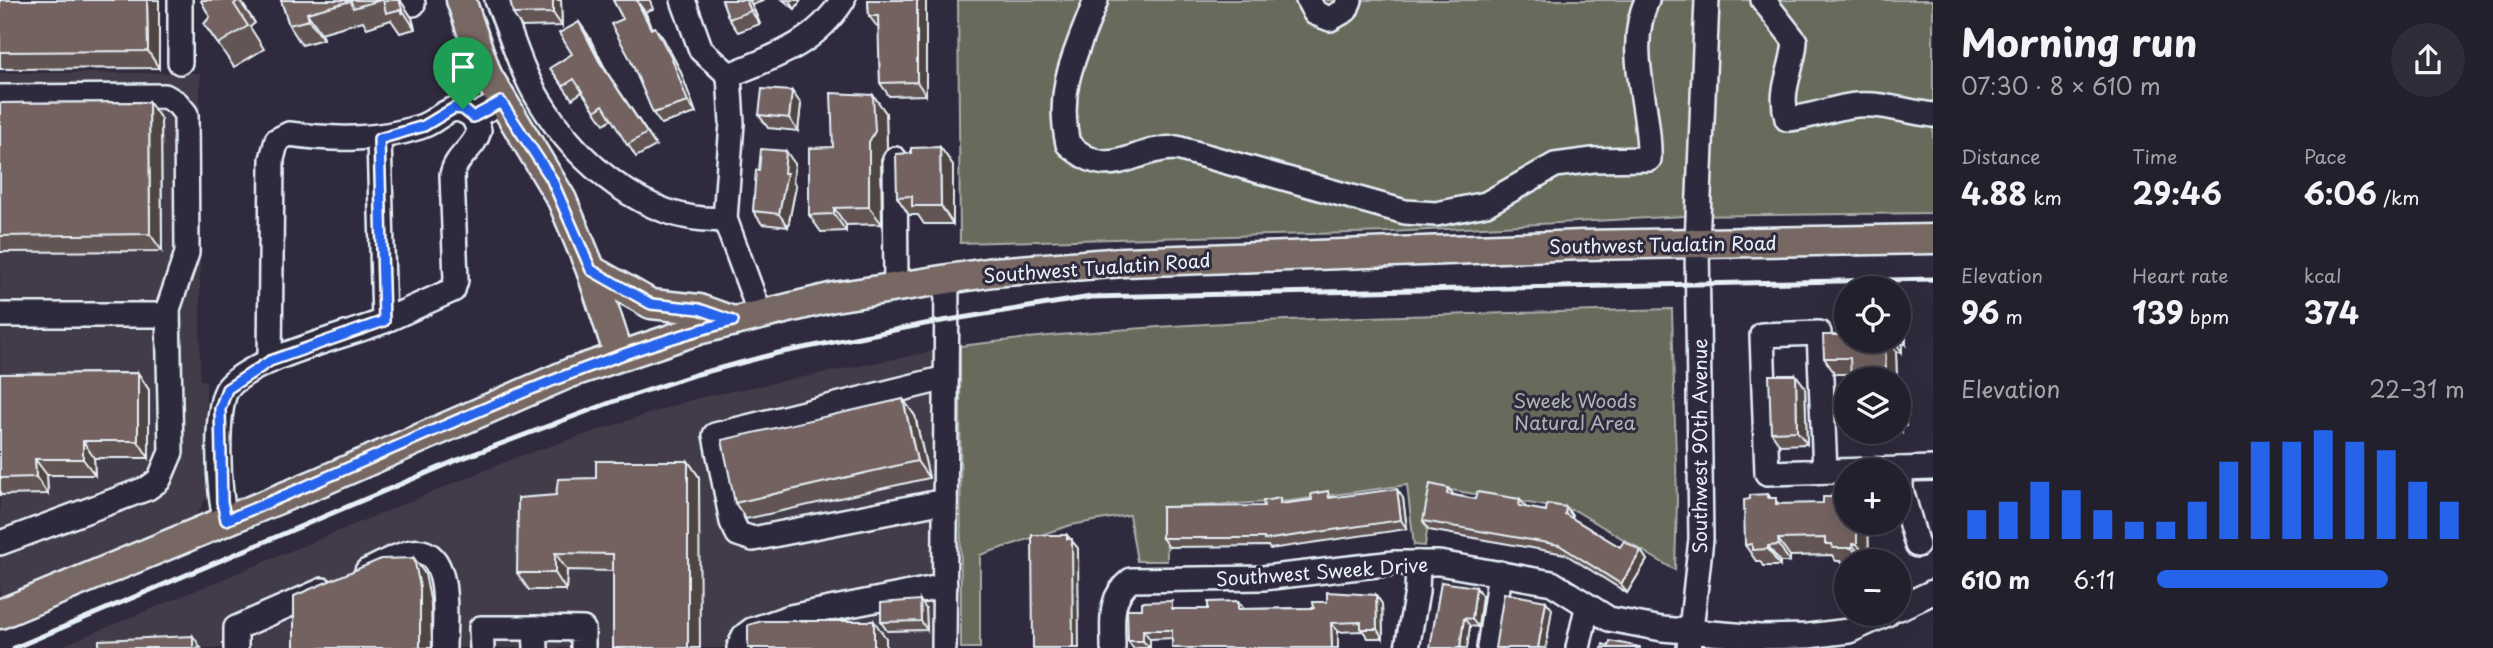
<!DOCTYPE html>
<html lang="en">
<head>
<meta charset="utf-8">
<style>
	body { margin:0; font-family:"Playpen Sans",sans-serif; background:#2f2d3a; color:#f1f3f6; height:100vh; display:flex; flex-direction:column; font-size:26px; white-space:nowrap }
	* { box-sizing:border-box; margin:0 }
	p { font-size:23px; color:#a3a3aa }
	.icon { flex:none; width:38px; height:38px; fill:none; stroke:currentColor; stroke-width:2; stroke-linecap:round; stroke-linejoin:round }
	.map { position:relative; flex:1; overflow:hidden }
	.panel { display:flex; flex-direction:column; background:#23202e; width:560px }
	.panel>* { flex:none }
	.buttons { position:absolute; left:1834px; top:276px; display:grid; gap:14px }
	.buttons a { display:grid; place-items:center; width:77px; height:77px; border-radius:50%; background:#23202e; box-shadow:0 7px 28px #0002,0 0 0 2px #403e4a; font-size:35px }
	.pin { position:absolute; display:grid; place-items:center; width:60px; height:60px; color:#fff; margin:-72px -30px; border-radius:50% 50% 50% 0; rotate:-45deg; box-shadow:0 0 7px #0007 }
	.pin .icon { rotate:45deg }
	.round { display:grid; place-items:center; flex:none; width:74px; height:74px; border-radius:37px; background:#2f2d3a }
	.headline { display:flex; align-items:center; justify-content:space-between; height:119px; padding:0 28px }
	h1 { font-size:38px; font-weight:700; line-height:52px }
	.figures { display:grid; grid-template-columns:repeat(3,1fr); gap:10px; height:119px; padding:7px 28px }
	.figures div { display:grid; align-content:center }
	.figures b { font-size:30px; font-weight:700 }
	.figures small { font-size:19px; font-weight:400 }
	.figures p { font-size:19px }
	.chart { height:196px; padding:14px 28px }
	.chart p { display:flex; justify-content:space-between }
	.chart svg { width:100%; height:126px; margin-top:7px; stroke:#2563eb; stroke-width:6 }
	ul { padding:0 28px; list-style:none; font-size:23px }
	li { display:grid; grid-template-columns:112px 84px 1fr; align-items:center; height:52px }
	li i { height:18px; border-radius:9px; background:#2563eb }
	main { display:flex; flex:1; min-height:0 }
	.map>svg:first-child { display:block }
	.built { fill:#433b48 }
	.green { fill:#686b5c; stroke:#a8aeaa; stroke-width:2 }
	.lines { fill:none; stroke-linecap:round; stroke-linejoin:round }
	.minor-casing { stroke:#e8f1f8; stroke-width:28 }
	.major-casing { stroke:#e8f1f8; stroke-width:33 }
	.minor { stroke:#2f2a3d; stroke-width:23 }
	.major { stroke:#776864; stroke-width:28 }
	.rail { stroke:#e8f1f8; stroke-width:5 }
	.wall { fill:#635453; stroke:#e8f1f8; stroke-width:2 }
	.shaded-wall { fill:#504543; stroke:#e8f1f8; stroke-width:2 }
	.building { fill:#736260; stroke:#e8f1f8; stroke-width:2 }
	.route-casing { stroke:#fff; stroke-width:14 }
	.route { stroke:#2563eb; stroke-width:9 }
	.labels { text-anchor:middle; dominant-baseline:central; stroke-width:6; stroke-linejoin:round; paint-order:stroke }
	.street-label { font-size:19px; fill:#e8f1f8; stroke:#2f2a3d }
	.park-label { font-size:19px; fill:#aeb5b2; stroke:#2f2a3d }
</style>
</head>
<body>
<main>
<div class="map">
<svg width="1933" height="648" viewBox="0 0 1933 648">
	<rect width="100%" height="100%" fill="#2f2a3d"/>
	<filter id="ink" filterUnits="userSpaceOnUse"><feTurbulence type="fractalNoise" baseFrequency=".0143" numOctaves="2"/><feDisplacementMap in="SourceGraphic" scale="14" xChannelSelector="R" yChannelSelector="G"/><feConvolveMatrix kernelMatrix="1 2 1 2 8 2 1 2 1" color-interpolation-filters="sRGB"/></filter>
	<g filter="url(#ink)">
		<g class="built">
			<path d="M0,73H200V380L206,381V498L195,519L0,596Z"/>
			<path d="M960,346L961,648H57L517,457L697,398Z"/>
		</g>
		<g class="green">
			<path d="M958,0H1933V213L1685,216L1391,232L960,243Z"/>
			<path d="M1672,309L1677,500L1675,570L1576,511L1433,487L1425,546L1414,545L1407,485L1289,501L1176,507L1166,509L1167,561H1137L1129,515L1071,525L980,555V648H961L960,346C1196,316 1434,316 1672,309Z"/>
		</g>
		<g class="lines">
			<g class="minor-casing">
				<g id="minor">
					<path d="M180,0V62"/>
					<path d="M412,0L413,4"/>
					<path d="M497,0C511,33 520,69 539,100C577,163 648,225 725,219"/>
					<path d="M683,0L701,50L729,75L732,123L725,219L760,314"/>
					<path d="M1096,0C1077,52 1055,86 1068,144C1112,184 1129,148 1177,148L1405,212L1436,214L1486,204L1555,165L1593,160L1649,159C1651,106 1624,52 1647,0"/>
					<path d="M1308,0L1315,13L1330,19L1346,10L1350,0"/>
					<path d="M1763,0L1795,41C1793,72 1778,89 1787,119C1811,118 1833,107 1857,105C1884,103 1906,112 1933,115"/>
					<path d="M729,75C776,56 814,45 843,0"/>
					<path d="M0,97L165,96L177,103L186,114L187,253L168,309L171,452L159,480L148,488L0,543"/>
					<path d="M379,139L384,321"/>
					<path d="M895,159L896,287"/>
					<path d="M0,315H168"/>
					<path d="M270,361L272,159L277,140L289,134C334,140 377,141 420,127C443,120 449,98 473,117L501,102"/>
					<path d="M1901,469V490L1917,545"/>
					<path d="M1825,471L1819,333L1762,335L1767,473L1933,468"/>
					<path d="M945,501L753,539L738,534L732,522L715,435L946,378"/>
					<path d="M226,520C218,498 214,406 228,388C252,358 346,336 384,321C407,311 430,300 453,290L456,280L452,175C456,155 475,149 479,130L473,117"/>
					<path d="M367,571C381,565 398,554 412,552C454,545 444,623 444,648"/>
					<path d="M1899,608L1933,592"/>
					<path d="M535,628L583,629V648"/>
					<path d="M236,648V628L323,590"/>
					<path d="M482,648L481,628H535L536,648"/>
					<path d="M739,648L744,636L752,630L790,617L945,586"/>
					<path d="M944,648L947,279"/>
					<path d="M1113,648C1113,621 1108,598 1131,580L1263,578L1394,563H1439L1552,583L1609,619L1662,629L1760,637L1808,636L1849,631L1887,614"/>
					<path d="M1407,648L1417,592L1418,563"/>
					<path d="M1489,648L1500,573"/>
					<path d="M1578,648L1587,608"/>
					<path d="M1689,648L1701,539L1697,243L1707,0"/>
				</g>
			</g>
			<g class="major-casing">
				<g id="major">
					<path d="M461,0L487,75L562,200L591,270L619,355"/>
					<path d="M591,270L651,304L699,309L733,321"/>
					<path d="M0,614L320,482L570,373L698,330L834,297L993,272L1124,262L1583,245L1933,239"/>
				</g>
			</g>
			<use href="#minor" class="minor"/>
			<use href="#major" class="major"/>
			<path class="rail" d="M14,648L455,461L612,402L694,375L778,353L930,323L1091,297L1933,279"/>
		</g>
		<g class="wall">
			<path d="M0,0H159V68L0,69Z"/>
			<path d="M202,0H240L255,23L250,27L264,49L234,67L204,24L210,17Z"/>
			<path d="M281,0H400L412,18L415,29L400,33L391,20L367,28L363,21L321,33L323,39L302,45L289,25Z"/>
			<path d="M561,0L562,26L522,27L513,14Z"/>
			<path d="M613,0H650L653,9L645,12L652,28L663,38L680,70L696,113L661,124L653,113L623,19Z"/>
			<path d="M722,0H762L763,1L752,5L760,24L738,32L729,19Z"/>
			<path d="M783,0H801L795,9Z"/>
			<path d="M868,0H926V95L889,96L880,83L879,29L869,16Z"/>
			<path d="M579,22L588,35L608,74L656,146L636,157L612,119L604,124L582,92L572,99L550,68L572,54Z"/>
			<path d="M873,95L886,113L887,148L881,159L882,224L846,225V231L821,232L809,215L833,147Z"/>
			<path d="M149,102L161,119L162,251L0,252V103Z"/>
			<path d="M801,104L798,131L768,128L759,115Z"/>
			<path d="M940,147L953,165V224H924L918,215H909L897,197L911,153Z"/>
			<path d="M795,164L793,182L796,186L788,227L762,224L753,211L759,170Z"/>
			<path d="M1844,311L1846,341H1899V316L1905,325L1906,344H1902V352H1896L1897,380H1851V374H1835L1824,358L1840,335Z"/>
			<path d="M138,373L149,390V458H94L95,475H47L48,494L0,495V374Z"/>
			<path d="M1796,375L1805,387L1807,444L1780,445L1771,432Z"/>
			<path d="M1899,392L1903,398L1906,426H1902V432H1899Z"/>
			<path d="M903,399L915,416L929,478L746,519L735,503Z"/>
			<path d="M688,461L699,477L613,571L567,570L566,590H529L517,573L556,495L596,478Z"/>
			<path d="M1448,488L1454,495L1475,499H1520L1525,508L1546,511L1566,507L1572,516V518L1620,547L1641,551L1647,560L1627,593L1565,554L1429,530L1423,521Z"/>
			<path d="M1768,494L1771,498L1780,504L1846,523H1868L1869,560H1864V562H1846V565H1844L1841,561H1836L1832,555L1790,556V562H1780V566H1763L1760,561H1756L1745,545L1750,499Z"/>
			<path d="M1332,497L1403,498L1407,529L1270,549L1268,546L1169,547L1162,538L1264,506Z"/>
			<path d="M1441,582L1482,596L1478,627L1470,626L1467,648Z"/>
			<path d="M1376,595L1382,604L1383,638H1368L1363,631L1150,639V648H1133L1128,641L1177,609H1208L1238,601L1244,609L1314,608L1327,602Z"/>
			<path d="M926,609L927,630L887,631L881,622Z"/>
		</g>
		<g class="shaded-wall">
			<path d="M147,0H159V68L148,51Z"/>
			<path d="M239,0H240L255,23Z"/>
			<path d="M394,0H400L412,18L415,29L402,9L400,8L403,14Z"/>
			<path d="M553,0H561L562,26L553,13Z"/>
			<path d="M746,0H749L752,5L760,24L751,11Z"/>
			<path d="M789,0H801L795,9Z"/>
			<path d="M917,0H926V95L917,82Z"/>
			<path d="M637,1L645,12L658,40L651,29Z"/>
			<path d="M307,13L321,33L323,39L309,20Z"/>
			<path d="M579,22L588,35L608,74L656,146L599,61Z"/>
			<path d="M655,27L663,38L680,70L696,113L688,102Z"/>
			<path d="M792,91L801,104L798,131L789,118Z"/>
			<path d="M873,95L886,113L887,148L881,159L882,224L869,207V142Z"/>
			<path d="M149,102L161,119L162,251L150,234Z"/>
			<path d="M940,147L953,165V224L941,206Z"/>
			<path d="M786,151L795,164L793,182L796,186L788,227L779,214Z"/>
			<path d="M834,208L846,225V231L834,214Z"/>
			<path d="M1899,316L1905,325L1906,344L1899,333Z"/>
			<path d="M1899,339L1902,344V352L1895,341H1899Z"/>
			<path d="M1885,341H1889L1896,352L1897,380H1886Z"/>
			<path d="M138,373L149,390V458L138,441Z"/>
			<path d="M1796,375L1805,387L1807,444L1797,431Z"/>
			<path d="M1899,392L1903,398L1906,426L1899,415Z"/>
			<path d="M903,399L915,416L929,478L917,461Z"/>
			<path d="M1899,422L1902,426V432L1899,427Z"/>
			<path d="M83,441L94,458L95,475L83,459Z"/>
			<path d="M35,459L47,475L48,494L36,477Z"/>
			<path d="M688,461L699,477L700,648H688Z"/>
			<path d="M1397,489L1403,498L1407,529L1401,520Z"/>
			<path d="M1520,499L1526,508L1519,506Z"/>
			<path d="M1566,507L1572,516L1571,522L1565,514Z"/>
			<path d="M1857,523H1868L1869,560L1857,544Z"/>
			<path d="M1067,535L1078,548L1079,648H1073Z"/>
			<path d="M1778,539L1790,556V562L1779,545Z"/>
			<path d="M1852,544L1864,560V562H1862L1852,548Z"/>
			<path d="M1768,546L1780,562V566L1768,549Z"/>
			<path d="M1641,551L1647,560L1627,593L1621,584Z"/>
			<path d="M555,553L567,570L566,590L555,573Z"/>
			<path d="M414,558L425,574L431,604L432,648H420Z"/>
			<path d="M1476,587L1482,596L1478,627L1472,619Z"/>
			<path d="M1376,595L1382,604L1383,638L1377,629Z"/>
			<path d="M920,600L926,609L927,630L921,621Z"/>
			<path d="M1546,601L1552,609L1546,648H1538Z"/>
			<path d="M1464,618L1470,626L1467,648H1460Z"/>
			<path d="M874,621L886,638V648H874Z"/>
			<path d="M1331,623L1338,631V648H1332Z"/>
			<path d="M1143,630L1150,639V648L1143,641Z"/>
			<path d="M193,636L201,648H193Z"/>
		</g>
		<g class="building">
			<path d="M0,0H147L148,51L0,52Z"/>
			<path d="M202,0H239L234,4L248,26L218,44L204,24L210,17L201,1Z"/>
			<path d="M281,0H381L353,8L351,1L307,13L309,20L289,25Z"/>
			<path d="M383,0H399L402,9L386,13Z"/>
			<path d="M510,0H553V13L513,14Z"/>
			<path d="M613,0H640L637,1L651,29L655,27L672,59L688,102L653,113L630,59L611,24L623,19Z"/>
			<path d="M722,0H746L751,11L729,19Z"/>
			<path d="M868,0H917V82L880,83L878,16H869Z"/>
			<path d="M579,22L599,61L647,133L627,145L603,105L595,111L574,79L563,86L550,68L572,54L559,33Z"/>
			<path d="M762,89L792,91L789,118L759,115Z"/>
			<path d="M831,93L873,95L875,131L869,142V207L834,208V214L809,215V148L833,147Z"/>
			<path d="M149,102L150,234L0,236V103Z"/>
			<path d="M940,147L941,206H912V196L897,197L896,154L911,153V148Z"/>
			<path d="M761,149L786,151L784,173H787L779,214L753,211L756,170H759Z"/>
			<path d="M1844,304H1846V341H1885L1886,380H1851L1850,358H1824L1823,335H1840L1839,311H1844Z"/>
			<path d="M138,373V441H83V459H35L36,477L0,478V374Z"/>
			<path d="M1769,375H1796L1797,431L1771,432Z"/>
			<path d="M1845,384H1846V417H1842L1841,392H1845Z"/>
			<path d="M903,399L917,461L735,503L722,440Z"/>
			<path d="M596,461H688V648H613V554L555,553V573H517L518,498L556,495L558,479L596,478Z"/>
			<path d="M1430,484L1448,488L1447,494L1475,499L1477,492L1520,499L1519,506L1546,511L1547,504L1566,507L1565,514L1620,547L1624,541L1641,551L1621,584L1559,545L1423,521Z"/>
			<path d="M1397,489L1401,520L1264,540V538H1162V507L1264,506L1263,501L1280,498V504L1312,500L1311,494L1328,491L1329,498Z"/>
			<path d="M1768,494V498H1776V504L1823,503V497H1833L1832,495L1846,494V523H1857V544H1852V548H1833L1832,544H1825V538L1778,539L1779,545L1768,546V549L1752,550V544L1745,545L1744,500L1750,499V495Z"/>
			<path d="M1032,535H1067V539H1072L1073,648H1033Z"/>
			<path d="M414,558L420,587V648H294V596L381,559Z"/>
			<path d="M1441,582L1476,587L1472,619L1464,618L1460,647L1463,648H1430Z"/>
			<path d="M1327,592L1376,595L1377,629H1361V622L1331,623L1332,648H1172V630H1143V641H1128L1127,609H1142V602L1172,601V609H1208V602L1238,601V609L1314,608L1313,602H1327Z"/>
			<path d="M1504,593L1546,601L1538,648H1495Z"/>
			<path d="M920,600L921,621L881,622V603Z"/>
			<path d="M762,621H874V648H748V625Z"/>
			<path d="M193,636V648H99V640Z"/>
			<path d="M1610,641L1640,647V648H1602L1603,644L1609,646Z"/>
		</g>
	</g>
	<g class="lines" filter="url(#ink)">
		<g class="route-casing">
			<path id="route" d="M501,102L551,178L591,270L651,304L699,309L733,321C557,366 394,452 226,520L222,502L220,409L227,389L270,361L384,321L379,139L424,126L454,108L463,109L473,117Z"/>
		</g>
		<use href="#route" class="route"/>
	</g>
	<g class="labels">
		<g class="street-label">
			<text transform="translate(1663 244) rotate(-1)">Southwest Tualatin Road</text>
			<text transform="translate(1097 267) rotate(-4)">Southwest Tualatin Road</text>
			<text transform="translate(1699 446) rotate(-90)">Southwest 90th Avenue</text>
			<text transform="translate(1322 571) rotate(-4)">Southwest Sweek Drive</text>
		</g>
		<g class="park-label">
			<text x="1575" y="400">Sweek Woods<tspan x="1575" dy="22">Natural Area</tspan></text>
		</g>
	</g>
</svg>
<div class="buttons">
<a><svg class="icon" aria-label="locate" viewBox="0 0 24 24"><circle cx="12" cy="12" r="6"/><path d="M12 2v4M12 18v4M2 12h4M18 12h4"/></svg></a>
<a><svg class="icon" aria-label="layers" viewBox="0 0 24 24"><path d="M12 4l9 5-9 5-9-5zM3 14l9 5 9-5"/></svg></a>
<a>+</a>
<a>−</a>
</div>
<div class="pin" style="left:463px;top:109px;background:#1e9e55"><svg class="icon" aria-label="arrive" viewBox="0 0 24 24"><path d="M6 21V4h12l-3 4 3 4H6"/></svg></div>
</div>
<section class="panel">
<div class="headline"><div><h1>Morning run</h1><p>07:30 · 8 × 610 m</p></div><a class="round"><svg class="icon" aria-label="share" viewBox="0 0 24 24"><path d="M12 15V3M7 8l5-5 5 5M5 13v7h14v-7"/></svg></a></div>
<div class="figures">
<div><p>Distance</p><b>4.88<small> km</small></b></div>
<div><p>Time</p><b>29:46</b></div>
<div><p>Pace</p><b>6:06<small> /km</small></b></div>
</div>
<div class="figures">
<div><p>Elevation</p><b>96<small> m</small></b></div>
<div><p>Heart rate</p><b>139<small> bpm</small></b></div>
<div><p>kcal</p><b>374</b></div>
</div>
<div class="chart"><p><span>Elevation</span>22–31 m</p>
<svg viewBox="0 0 160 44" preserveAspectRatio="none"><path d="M5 44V34M15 44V31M25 44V24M35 44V27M45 44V34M55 44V38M65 44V38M75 44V31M85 44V17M95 44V10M105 44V10M115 44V6M125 44V10M135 44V13M145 44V24M155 44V31"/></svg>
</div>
<ul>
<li><b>610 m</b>6:11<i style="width:75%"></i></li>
</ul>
</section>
</main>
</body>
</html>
